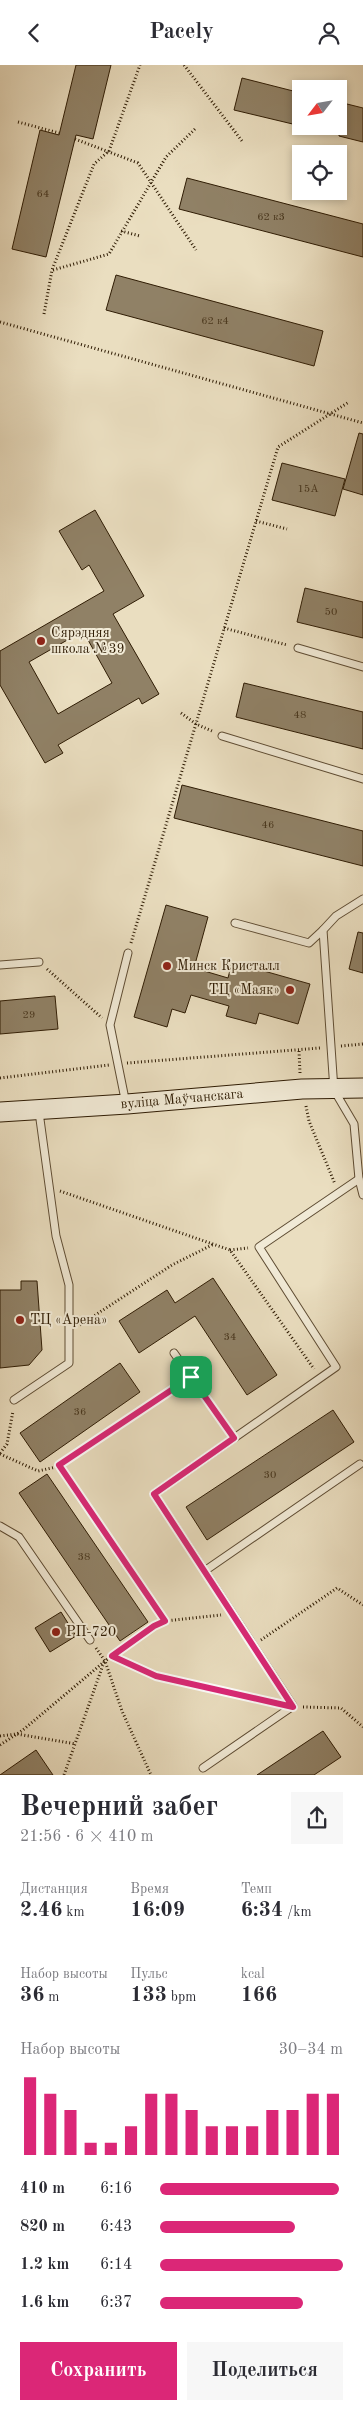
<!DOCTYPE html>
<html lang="ru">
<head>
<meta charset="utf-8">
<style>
	body { margin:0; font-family:"Old Standard TT",serif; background:#f7f7f7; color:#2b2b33; height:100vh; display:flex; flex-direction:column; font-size:19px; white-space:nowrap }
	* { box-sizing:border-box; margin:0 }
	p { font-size:16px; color:#7c7c81 }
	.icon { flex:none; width:28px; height:28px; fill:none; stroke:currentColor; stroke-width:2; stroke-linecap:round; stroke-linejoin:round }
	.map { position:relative; height:1710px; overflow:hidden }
	.details { display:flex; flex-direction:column; background:#fff; flex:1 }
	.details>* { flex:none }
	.needle { width:32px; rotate:239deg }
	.buttons { position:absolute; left:292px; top:15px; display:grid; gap:10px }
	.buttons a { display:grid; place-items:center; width:55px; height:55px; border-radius:0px; background:#fff; box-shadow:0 2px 8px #0003; font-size:25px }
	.pin { position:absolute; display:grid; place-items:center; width:42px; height:42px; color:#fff; margin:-21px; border-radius:10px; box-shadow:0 2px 8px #0006 }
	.round { display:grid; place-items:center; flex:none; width:52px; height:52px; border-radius:0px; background:#f7f7f7 }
	.overview { display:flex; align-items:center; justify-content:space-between; height:85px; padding:0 20px }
	h1 { font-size:28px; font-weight:600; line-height:38px }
	.stats { display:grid; grid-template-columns:repeat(3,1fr); gap:8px; height:85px; padding:5px 20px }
	.stats div { display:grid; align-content:center }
	.stats b { font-size:21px; font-weight:600 }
	.stats small { font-size:14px; font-weight:400 }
	.stats p { font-size:14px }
	.chart { height:140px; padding:10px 20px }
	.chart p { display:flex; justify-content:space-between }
	.chart svg { width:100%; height:90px; margin-top:5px; stroke:#db2777; stroke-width:6 }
	.primary-button { display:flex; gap:10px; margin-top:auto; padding:10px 20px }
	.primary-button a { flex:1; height:58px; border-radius:0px; background:#db2777; color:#fff; font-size:20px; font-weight:600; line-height:58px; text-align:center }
	.primary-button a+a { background:#f7f7f7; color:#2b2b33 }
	ul { padding:0 20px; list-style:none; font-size:16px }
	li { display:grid; grid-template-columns:80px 60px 1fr; align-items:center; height:38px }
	li i { height:12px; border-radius:6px; background:#db2777 }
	header { display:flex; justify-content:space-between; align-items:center; height:65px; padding:0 20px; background:#fff; font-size:22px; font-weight:600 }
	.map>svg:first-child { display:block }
	.building { fill:#908166; stroke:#2f1c04; fill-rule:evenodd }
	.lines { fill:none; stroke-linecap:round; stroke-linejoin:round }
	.lane-casing { stroke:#5e4c33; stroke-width:9 }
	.secondary-casing { stroke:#2f1c04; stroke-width:21 }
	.path { stroke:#2f1c04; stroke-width:3; stroke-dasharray:1 2.5; stroke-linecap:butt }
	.lane { stroke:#f1ead6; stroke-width:7 }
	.secondary { stroke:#f1ead6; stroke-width:19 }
	.route-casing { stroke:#fff; stroke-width:10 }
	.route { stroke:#db2777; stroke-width:6 }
	.poi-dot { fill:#8f2418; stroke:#f1ead6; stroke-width:2 }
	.labels { text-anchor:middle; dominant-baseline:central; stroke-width:4; stroke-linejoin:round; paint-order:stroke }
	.number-label { font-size:11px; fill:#47351c }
	.poi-label { font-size:14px; fill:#2f1c04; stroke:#f1ead6; text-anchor:start }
	.street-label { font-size:14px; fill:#2f1c04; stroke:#f1ead6 }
</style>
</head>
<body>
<header><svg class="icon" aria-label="back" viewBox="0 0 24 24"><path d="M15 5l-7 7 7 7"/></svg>Pacely<svg class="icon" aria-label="person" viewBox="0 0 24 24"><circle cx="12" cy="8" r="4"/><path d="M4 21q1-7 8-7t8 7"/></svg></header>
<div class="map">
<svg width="363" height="1710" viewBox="0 0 363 1710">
	<rect width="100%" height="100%" fill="#eadec0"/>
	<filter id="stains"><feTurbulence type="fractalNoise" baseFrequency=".004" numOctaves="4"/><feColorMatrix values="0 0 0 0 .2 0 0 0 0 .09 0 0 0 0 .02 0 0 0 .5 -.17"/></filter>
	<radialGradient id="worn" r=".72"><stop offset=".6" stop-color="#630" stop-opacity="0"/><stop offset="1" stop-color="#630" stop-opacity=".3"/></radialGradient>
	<g class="building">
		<path d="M76,0H111L93,74L76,70L46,192L12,184L40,65L59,70Z"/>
		<path d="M242,13L301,28V61L234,45Z"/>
		<path d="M339,37L363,43V77L339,71Z"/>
		<path d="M187,113L363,159V192L179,144Z"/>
		<path d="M116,210L323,266L314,301L106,245Z"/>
		<path d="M359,368L363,369V430L343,424Z"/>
		<path d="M282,398L345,414L335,451L272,435Z"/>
		<path d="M95,445L144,531L113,549L159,629L142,639L139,633L58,680L63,688L45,698L0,620V586L104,526L89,500L82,505L59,466ZM83,566L112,618L58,649L29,597Z"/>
		<path d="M305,523L363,537V573L297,557Z"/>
		<path d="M244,618L363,647V684L236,652Z"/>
		<path d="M182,720L363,766V801L174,753Z"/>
		<path d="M166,840L208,852L194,903L228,913L232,897L310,919L298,959L259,948L256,959L226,951L229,941L191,930L185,948L172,944L167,962L134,952Z"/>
		<path d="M358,867L363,868V908L349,904Z"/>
		<path d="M55,931L58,964L0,969V936Z"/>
		<path d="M213,1213L277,1310L247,1330L195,1251L139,1288L119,1256L167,1225L175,1238Z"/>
		<path d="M21,1216H37L42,1285L29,1300L0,1303V1225H21Z"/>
		<path d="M120,1298L140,1327L40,1397L20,1368Z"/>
		<path d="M333,1345L354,1377L207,1475L186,1442Z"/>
		<path d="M47,1409L148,1557L120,1576L19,1428Z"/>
		<path d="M61,1547L76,1571L50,1587L35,1563Z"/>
		<path d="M323,1666L341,1692L314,1710H257Z"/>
		<path d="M36,1685L53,1710H0Z"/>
	</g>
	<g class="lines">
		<g class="lane-casing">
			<g id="lane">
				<path d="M298,583L363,602"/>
				<path d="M222,671L363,714"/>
				<path d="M363,834L336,851L323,865L334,1025L354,1059L359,1114L363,1130"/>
				<path d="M235,858L309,878L323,865"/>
				<path d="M0,900L39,897"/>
				<path d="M126,1039L110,960L128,888"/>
				<path d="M174,1288L234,1373"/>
				<path d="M14,1335L69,1298V1220L56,1171L39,1047"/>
				<path d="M0,1461L19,1472L90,1575"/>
				<path d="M206,1505L360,1399"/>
				<path d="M203,1703L293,1641L154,1429L336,1302L259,1182L359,1114"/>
			</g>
		</g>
		<g class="secondary-casing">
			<path id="secondary" d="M0,1047L127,1039L302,1024L363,1023"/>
		</g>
		<g class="path">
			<path d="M184,0L242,76"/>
			<path d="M18,57L59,68"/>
			<path d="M75,74L138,98L196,185"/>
			<path d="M121,166L140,171"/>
			<path d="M53,205L109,189L166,92L196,63"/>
			<path d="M44,249L52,205L94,99L109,86L140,0"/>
			<path d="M0,257L363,358"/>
			<path d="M256,456L287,464"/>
			<path d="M224,563L287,580"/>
			<path d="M181,648L196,659L212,666"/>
			<path d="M131,878L278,382L349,337"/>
			<path d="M47,904L102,953"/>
			<path d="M341,981L363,979"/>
			<path d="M299,986L300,1008"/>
			<path d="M127,998L320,983"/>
			<path d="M0,1013L109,1000"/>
			<path d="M306,1041L309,1056L335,1119"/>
			<path d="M60,1126L230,1185L314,1304"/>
			<path d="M230,1185L248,1183"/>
			<path d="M80,1260L172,1200L214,1179"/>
			<path d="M0,1388L7,1379L13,1346"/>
			<path d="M0,1389L38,1406L56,1402L182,1318"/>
			<path d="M59,1400L165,1556"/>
			<path d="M261,1575L337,1523L363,1540"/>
			<path d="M96,1583L105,1596L122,1646L151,1710"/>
			<path d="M112,1591L156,1611L277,1638"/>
			<path d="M303,1642L341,1643L363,1662"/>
			<path d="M0,1671L17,1669L76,1679"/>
			<path d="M0,1680L23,1665L105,1596L154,1561L165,1556L221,1550"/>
			<path d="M64,1710L104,1597"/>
		</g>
		<use href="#lane" class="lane"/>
		<use href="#secondary" class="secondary"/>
	</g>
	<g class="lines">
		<g class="route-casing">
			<path id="route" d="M191,1312L234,1373L154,1429L293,1642L156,1611L112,1591L154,1561L165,1556L59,1400Z"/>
		</g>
		<use href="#route" class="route"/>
	</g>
	<g class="poi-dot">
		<circle cx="41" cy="576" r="5"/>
		<circle cx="167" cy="901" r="5"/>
		<circle cx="290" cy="925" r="5"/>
		<circle cx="20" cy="1255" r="5"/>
		<circle cx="56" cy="1567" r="5"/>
	</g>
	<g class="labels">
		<g class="number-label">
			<text x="43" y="129">64</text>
			<text x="271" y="152">62 к3</text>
			<text x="215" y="256">62 к4</text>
			<text x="308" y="424">15А</text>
			<text x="331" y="547">50</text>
			<text x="300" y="650">48</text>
			<text x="268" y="760">46</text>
			<text x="29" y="950">29</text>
			<text x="230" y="1272">34</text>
			<text x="80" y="1347">36</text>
			<text x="270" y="1410">30</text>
			<text x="84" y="1492">38</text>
		</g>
		<g class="poi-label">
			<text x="51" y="568">Сярэдняя<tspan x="51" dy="16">школа №39</tspan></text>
			<text x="177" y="901">Минск Кристалл</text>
			<text x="280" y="925" text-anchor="end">ТЦ «Маяк»</text>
			<text x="30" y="1255">ТЦ «Арена»</text>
			<text x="66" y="1567">РП-720</text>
		</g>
		<g class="street-label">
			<text transform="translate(182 1034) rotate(-5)">вуліца Маўчанскага</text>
		</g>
	</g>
	<rect width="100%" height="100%" filter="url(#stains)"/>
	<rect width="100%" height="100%" fill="url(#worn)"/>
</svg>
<div class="buttons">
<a><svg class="needle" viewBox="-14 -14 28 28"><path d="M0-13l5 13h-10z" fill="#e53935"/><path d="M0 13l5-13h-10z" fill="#7c7c81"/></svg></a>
<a><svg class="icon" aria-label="locate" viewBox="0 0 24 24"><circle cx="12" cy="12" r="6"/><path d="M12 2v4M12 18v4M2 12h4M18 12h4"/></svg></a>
</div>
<div class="pin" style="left:191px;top:1312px;background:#1e9e55"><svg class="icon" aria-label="arrive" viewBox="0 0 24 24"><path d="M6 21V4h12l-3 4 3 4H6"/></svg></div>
</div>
<section class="details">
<div class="overview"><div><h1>Вечерний забег</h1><p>21:56 · 6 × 410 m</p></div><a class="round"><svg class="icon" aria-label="share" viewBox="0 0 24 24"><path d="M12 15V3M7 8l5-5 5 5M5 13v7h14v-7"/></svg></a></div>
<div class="stats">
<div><p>Дистанция</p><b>2.46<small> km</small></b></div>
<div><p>Время</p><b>16:09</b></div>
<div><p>Темп</p><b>6:34<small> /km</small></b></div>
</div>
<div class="stats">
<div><p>Набор высоты</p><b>36<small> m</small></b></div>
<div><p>Пульс</p><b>133<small> bpm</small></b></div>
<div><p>kcal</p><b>166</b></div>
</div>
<div class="chart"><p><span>Набор высоты</span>30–34 m</p>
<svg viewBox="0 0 160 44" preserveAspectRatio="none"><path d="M5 44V6M15 44V14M25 44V22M35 44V38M45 44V38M55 44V30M65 44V14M75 44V14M85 44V22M95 44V30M105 44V30M115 44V30M125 44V22M135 44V22M145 44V14M155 44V14"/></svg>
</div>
<ul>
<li><b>410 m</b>6:16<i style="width:98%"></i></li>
<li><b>820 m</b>6:43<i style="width:74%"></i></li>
<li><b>1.2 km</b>6:14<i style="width:100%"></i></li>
<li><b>1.6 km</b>6:37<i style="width:78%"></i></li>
</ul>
<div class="primary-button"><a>Сохранить</a><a>Поделиться</a></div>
</section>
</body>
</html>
